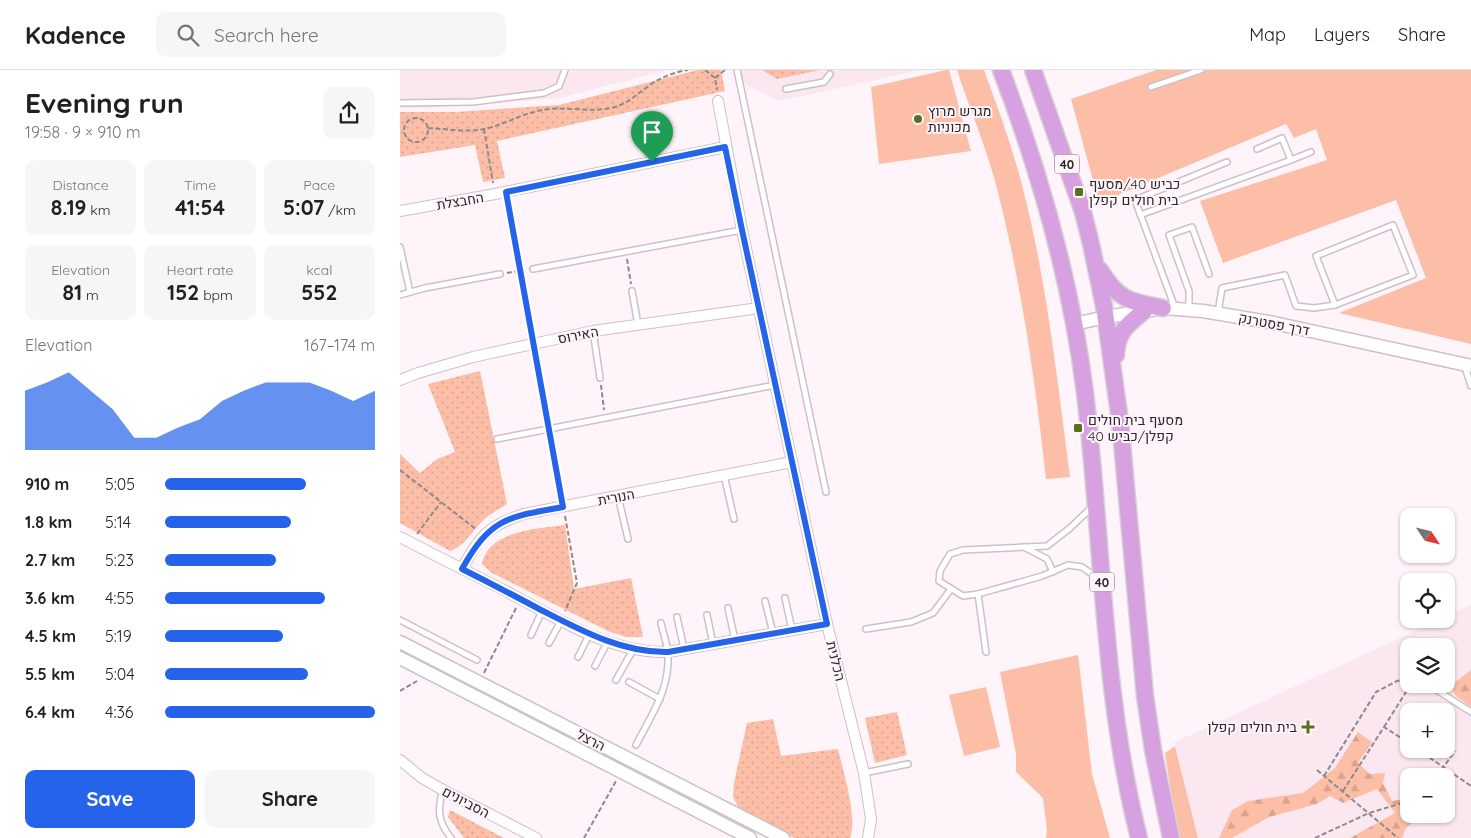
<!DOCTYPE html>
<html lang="en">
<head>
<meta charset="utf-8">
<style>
	body { margin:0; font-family:Quicksand,Heebo,sans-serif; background:#f6f6f6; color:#202124; height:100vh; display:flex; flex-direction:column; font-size:19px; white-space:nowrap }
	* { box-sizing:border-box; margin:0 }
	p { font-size:16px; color:#757577 }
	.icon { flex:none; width:28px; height:28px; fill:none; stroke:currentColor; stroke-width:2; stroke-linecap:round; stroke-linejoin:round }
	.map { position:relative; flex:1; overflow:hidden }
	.panel { display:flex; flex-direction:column; background:#fff; width:400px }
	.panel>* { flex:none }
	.needle { width:32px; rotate:125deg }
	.buttons { position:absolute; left:1000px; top:438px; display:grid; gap:10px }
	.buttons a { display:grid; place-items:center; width:55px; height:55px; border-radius:10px; background:#fff; box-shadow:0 1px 4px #0004; font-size:25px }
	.pin { position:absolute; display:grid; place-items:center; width:42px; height:42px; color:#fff; margin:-51px -21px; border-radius:50% 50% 50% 0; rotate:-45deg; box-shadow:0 0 5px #0007 }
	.pin .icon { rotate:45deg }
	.round { display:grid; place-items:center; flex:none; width:52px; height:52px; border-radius:10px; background:#f6f6f6 }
	.summary { display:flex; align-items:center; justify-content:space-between; height:85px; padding:0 25px }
	h1 { font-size:28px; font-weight:700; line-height:38px }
	.stats { display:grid; grid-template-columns:repeat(3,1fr); gap:8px; height:85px; padding:5px 25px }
	.stats div { display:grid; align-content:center; border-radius:10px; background:#f6f6f6; text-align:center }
	.stats b { font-size:21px; font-weight:700 }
	.stats small { font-size:14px; font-weight:400 }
	.stats p { font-size:14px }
	.chart { height:140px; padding:10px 25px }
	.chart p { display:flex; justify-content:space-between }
	.chart svg { width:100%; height:90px; margin-top:5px; fill:#2563eb; opacity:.7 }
	.button { display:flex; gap:10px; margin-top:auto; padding:10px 25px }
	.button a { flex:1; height:58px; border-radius:10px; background:#2563eb; color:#fff; font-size:20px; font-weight:700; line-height:58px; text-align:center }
	.button a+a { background:#f6f6f6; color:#202124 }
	ul { padding:0 25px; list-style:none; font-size:16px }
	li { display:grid; grid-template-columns:80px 60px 1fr; align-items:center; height:38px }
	li i { height:12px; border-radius:6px; background:#2563eb }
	header { display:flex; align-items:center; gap:30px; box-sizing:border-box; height:70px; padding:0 25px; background:#fff; border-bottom:1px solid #e0e0e0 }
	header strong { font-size:24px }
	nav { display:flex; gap:28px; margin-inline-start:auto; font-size:18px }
	.search { width:350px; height:45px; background:#f6f6f6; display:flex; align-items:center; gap:12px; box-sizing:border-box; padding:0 18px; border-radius:10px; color:#757577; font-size:19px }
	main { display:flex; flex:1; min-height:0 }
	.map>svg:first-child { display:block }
	.built { fill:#fbe7f0; fill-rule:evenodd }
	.grass { fill:#fcbea6 }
	.forest { fill:url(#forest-firs) }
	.park { fill:url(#park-dots) }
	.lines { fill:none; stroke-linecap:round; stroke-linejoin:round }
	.service-casing { stroke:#ccc1c6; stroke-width:8 }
	.minor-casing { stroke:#ccc1c6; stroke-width:12 }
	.tertiary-casing { stroke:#ccc1c6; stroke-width:15 }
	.trunk-casing { stroke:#d5d4d4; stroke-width:19 }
	.path { stroke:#90898c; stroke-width:2; stroke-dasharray:5 2.5; stroke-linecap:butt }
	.service { stroke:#fff; stroke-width:5 }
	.minor { stroke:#fff; stroke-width:10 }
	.tertiary { stroke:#fff; stroke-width:12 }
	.trunk { stroke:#d7a0e0; stroke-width:16 }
	.route-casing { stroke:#fff; stroke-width:10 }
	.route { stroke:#2563eb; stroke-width:6 }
	.poi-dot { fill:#5b701f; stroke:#fef4f9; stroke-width:2 }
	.labels { text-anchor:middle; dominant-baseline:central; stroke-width:4; stroke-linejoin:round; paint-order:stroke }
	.shield { fill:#fef4f9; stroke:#6b6567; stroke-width:1 }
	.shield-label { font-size:12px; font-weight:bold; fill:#2c2829 }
	.poi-label { font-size:14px; fill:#2c2829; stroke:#fef4f9; text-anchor:start }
	.street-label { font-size:14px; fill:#2c2829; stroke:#fef4f9 }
</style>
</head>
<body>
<header>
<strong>Kadence</strong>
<div class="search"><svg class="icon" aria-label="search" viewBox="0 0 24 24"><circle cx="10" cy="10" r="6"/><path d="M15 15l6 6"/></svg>Search here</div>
<nav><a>Map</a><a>Layers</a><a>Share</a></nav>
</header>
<main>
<section class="panel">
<div class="summary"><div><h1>Evening run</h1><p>19:58 · 9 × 910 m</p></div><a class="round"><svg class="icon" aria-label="share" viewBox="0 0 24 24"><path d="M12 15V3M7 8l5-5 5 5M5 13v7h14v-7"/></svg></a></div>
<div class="stats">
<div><p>Distance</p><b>8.19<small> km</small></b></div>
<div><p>Time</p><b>41:54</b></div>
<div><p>Pace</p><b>5:07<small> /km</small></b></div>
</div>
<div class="stats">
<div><p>Elevation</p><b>81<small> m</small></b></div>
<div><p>Heart rate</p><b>152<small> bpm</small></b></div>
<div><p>kcal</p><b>552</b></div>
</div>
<div class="chart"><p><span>Elevation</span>167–174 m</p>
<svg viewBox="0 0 160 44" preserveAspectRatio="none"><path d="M0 44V15L10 11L20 6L30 15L40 24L50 38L60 38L70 33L80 29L90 20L100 15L110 11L120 11L130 11L140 15L150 20L160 15V44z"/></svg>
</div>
<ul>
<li><b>910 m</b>5:05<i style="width:67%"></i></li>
<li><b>1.8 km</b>5:14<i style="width:60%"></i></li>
<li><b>2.7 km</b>5:23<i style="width:53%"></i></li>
<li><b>3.6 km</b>4:55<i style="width:76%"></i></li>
<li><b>4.5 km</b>5:19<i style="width:56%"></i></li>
<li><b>5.5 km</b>5:04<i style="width:68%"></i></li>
<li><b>6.4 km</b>4:36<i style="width:100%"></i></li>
</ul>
<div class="button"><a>Save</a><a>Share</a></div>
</section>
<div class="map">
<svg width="1071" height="768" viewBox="0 0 1071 768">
	<defs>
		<pattern id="forest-firs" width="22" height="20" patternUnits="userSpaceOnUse" patternTransform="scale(1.25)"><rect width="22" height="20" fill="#fcbea6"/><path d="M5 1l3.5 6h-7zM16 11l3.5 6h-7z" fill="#d8a38f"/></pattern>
		<pattern id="park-dots" width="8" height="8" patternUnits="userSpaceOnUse" patternTransform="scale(1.25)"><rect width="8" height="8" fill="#fcbea6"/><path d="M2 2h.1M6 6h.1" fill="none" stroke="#d8a38f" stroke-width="1.8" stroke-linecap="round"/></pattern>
	</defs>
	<rect width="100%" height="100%" fill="#fef4f9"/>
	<g class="built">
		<path d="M0,0H267L160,28L27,38H0Z"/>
		<path d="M332,0H521L379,31L340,12Z"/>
		<path d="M1071,535V768H797L775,672L1041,549H1046V546ZM1009,576H1046V614H1009ZM1009,641H1046V679H1009ZM1009,706H1046V744H1009Z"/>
	</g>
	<g class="grass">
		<path d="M546,0H549L571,81L479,94L471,17Z"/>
		<path d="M557,0H584C598,38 612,76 622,115C647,211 657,309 670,407L646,409C635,309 621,209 595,111C585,74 569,37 557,0Z"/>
		<path d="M756,0H1071V274L939,243L1026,208L996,130L823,193L800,131L927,90L916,59L894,68L886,54L699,133L671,29Z"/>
		<path d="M678,585L692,704L710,768H646L647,760L643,728L616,702V684L600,602Z"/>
		<path d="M586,617L600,677L564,686L549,625Z"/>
		<path d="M775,676L798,768H778L765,683Z"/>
	</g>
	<g class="forest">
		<path d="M1071,600V637L1056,626L1050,616Z"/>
		<path d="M958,662L972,672L958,693L970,704L985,703L983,713L992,731L1005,729L1009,734V744H1016L1015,751L1006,758L1002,768H950L995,743L977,719L943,733L930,726L917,734L869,747L832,768H819L832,740L848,731L903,723L935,698Z"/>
	</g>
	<g class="park">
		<path d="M298,0H321L325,21L97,71L105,108L83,112L75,75L0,87V42H56L159,35Z"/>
		<path d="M362,0H420L377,9Z"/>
		<path d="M80,301L107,434C101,438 93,442 87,447C74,457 66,476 50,481L0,453V384L20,403L37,389L55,382L28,314Z"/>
		<path d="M165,455L174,519L231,508L243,567H226L208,561L92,503L82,494C88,460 138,459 165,455Z"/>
		<path d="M497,642L507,685L475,693L465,648Z"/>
		<path d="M373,649L381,686L438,679C443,701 458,748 450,768H394L338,737L333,727L334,713L347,653Z"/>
		<path d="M50,740L104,768H64L48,747Z"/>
	</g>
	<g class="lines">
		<g class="service-casing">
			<g id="service">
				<path d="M337,0L426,422"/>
				<path d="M751,17L801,0"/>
				<path d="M386,19L424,12L430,4"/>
				<path d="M0,33L73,32L144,23L159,16L165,0"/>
				<path d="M857,79L882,68L891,90"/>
				<path d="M740,145L891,90L911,82"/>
				<path d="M993,155L1013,205L935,235L916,186Z"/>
				<path d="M0,177L10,222"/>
				<path d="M133,199L342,160"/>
				<path d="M232,221L238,255"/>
				<path d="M0,225L25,218L100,204"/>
				<path d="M775,238L735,130L827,92"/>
				<path d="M789,239V221L769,165L792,157L809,204"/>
				<path d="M818,243L822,218L885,205L896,236L914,238L935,235"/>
				<path d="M193,261L200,308"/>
				<path d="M1065,297L1071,316"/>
				<path d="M97,369L375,315"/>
				<path d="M324,405L334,449"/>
				<path d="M218,426L228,469"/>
				<path d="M693,436L670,458L647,476L563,480L550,484L540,501L539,511L563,526L578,524L642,506L668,495L682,497L699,509"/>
				<path d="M624,477L647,489L653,502"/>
				<path d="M578,524L586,582"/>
				<path d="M385,528L392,560"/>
				<path d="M365,531L373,563"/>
				<path d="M328,538L335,570"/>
				<path d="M307,545L313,574"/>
				<path d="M277,547L284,579"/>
				<path d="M0,550L77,590"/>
				<path d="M466,559L511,552L533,543L551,519"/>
				<path d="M131,565L142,541"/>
				<path d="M149,573L161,551"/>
				<path d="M178,587L190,563"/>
				<path d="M195,596L208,571"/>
				<path d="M216,610L234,578"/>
				<path d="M229,612L260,629"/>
				<path d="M1027,614L1071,642"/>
				<path d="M236,675C252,644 270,619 268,584C267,573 263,563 261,553"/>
				<path d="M464,703L508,694"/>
				<path d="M43,720C37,739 38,752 51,768"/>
			</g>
		</g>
		<g class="minor-casing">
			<g id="minor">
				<path d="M318,31L342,160L427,554L464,703L471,749L468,768"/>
				<path d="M0,141L95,124L325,77"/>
				<path d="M0,310L18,303L73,287L193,261L359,238"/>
				<path d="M0,467C38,487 77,506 115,526C162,551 213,584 268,582L427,554"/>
				<path d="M62,499C80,466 87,456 124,444L392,392"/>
				<path d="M0,690L22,708L43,720L136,768"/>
			</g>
		</g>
		<g class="tertiary-casing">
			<g id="tertiary">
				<path d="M674,254L706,247L763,238L803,241L874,253L1071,296"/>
				<path d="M0,572L383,768"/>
				<path d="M0,588L350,768"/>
			</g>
		</g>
		<g class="trunk-casing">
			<g id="trunk">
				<path d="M601,0C641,105 671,211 685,323C703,471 702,623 739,768"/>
				<path d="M633,0L683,142L691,174L704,236L720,351L745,626L753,680L771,768"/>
				<path d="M700,200C718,230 730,232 763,238"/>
				<path d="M716,285C717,262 727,255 744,241"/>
			</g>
		</g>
		<g class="path">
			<path d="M305,0L315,8L317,20"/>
			<path d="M315,8L325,0"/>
			<circle cx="16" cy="60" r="12"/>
			<path d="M28,58C48,59 69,63 89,58C110,52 127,41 150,39C171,37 194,43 215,37C229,33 238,23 250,15C261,7 275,2 288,0"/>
			<path d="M84,59L93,113"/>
			<path d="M108,132L133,265"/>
			<path d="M227,189L231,214"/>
			<path d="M107,203L124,200"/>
			<path d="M136,284L148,351"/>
			<path d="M201,315L204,340"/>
			<path d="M150,368L161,427"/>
			<path d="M0,400L77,460"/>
			<path d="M165,446L177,513L165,541"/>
			<path d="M17,464L41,432"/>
			<path d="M84,603L116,538"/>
			<path d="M0,621L17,611"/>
			<path d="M984,657L1011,614"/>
			<path d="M1017,679L1071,716"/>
			<path d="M917,700L998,768"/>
			<path d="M924,706L976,622L997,611L1009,609"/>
			<path d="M1037,706L1055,681"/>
			<path d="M943,721L984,657L1009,673"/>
			<path d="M184,768L216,711"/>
			<path d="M915,768L969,743L1009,731"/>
		</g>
		<use href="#service" class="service"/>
		<use href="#minor" class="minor"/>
		<use href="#tertiary" class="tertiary"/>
		<use href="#trunk" class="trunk"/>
	</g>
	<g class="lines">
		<g class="route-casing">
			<path id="route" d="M325,77L342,160L427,554L268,582C222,583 180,560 141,540C115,526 88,512 62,499C91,447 108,447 163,437L106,122Z"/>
		</g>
		<use href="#route" class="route"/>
	</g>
	<g class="poi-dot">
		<circle cx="518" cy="49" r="5"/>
		<rect x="674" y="117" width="10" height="10" rx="2.5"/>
		<rect x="673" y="353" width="10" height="10" rx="2.5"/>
		<path d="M905.5 649.5h5v5h5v5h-5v5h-5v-5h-5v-5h5z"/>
	</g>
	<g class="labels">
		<g class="shield">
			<rect x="654.5" y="84.5" width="25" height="19" rx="4"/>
			<rect x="689.5" y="502.5" width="25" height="19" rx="4"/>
		</g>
		<g class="shield-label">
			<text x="667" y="94">40</text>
			<text x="702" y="512">40</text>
		</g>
		<g class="poi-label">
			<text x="528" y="41">מגרש מרוץ<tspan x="528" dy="16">מכוניות</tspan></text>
			<text x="689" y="114">כביש 40/מסעף<tspan x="689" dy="16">בית חולים קפלן</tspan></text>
			<text x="688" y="350">מסעף בית חולים<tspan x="688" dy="16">קפלן/כביש 40</tspan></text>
			<text x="897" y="657" text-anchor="end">בית חולים קפלן</text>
		</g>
		<g class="street-label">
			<text transform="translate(60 131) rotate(-10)">החבצלת</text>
			<text transform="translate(874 254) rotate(11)">דרך פסטרנק</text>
			<text transform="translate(178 265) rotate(-11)">האירוס</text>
			<text transform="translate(216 427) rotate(-11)">הנורית</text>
			<text transform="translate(436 591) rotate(76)">הכלנית</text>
			<text transform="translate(191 670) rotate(27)">הרצל</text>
			<text transform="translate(66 732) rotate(28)">הסביונים</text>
		</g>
	</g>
</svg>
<div class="buttons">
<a><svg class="needle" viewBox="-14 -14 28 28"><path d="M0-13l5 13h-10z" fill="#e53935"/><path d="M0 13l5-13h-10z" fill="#757577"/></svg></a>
<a><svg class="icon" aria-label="locate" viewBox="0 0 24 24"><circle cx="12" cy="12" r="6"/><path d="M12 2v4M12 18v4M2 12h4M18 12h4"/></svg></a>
<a><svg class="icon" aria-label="layers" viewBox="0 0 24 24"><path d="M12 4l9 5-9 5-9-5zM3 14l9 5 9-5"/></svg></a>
<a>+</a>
<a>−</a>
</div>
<div class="pin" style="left:252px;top:92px;background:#1e9e55"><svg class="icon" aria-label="arrive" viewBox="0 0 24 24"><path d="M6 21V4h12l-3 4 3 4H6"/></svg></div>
</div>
</main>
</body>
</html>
